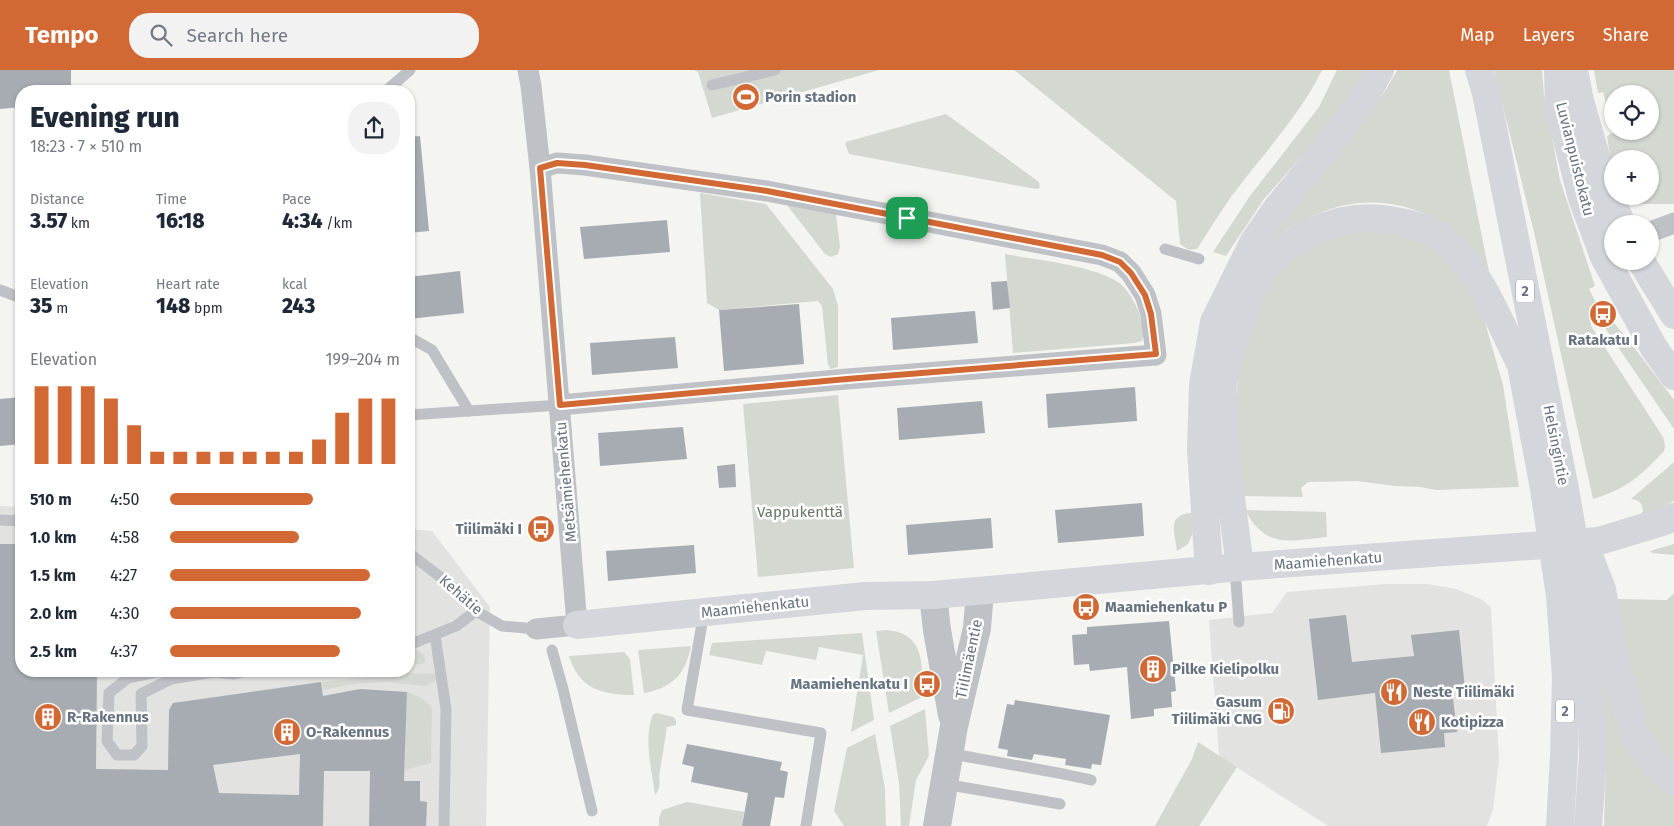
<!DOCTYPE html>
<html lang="en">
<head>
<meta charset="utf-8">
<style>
	body { margin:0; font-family:"Fira Sans",sans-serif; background:#f2f2f3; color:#1f2937; height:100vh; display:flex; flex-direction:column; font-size:19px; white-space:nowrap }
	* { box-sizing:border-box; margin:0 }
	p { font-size:16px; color:#747a83 }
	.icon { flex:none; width:28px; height:28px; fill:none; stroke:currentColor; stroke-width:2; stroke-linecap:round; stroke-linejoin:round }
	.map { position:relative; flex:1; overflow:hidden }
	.details { position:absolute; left:15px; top:15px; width:400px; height:592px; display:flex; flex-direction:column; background:#fff; border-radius:20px; box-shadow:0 1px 4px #0004 }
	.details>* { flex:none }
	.fabs { position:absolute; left:1604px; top:15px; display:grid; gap:10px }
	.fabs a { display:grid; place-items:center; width:55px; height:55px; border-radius:50%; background:#fff; box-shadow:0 1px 4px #0004; font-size:25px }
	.pin { position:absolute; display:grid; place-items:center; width:42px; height:42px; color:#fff; margin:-21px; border-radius:10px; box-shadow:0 2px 8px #0006 }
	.round { display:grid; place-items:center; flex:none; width:52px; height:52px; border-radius:20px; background:#f2f2f3 }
	.summary { display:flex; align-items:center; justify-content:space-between; height:85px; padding:0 15px }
	h1 { font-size:28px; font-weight:800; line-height:38px }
	.stats { display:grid; grid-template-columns:repeat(3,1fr); gap:8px; height:85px; padding:5px 15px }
	.stats div { display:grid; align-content:center }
	.stats b { font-size:21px; font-weight:800 }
	.stats small { font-size:14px; font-weight:400 }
	.stats p { font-size:14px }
	.chart { height:140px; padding:10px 15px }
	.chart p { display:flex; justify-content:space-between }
	.chart svg { width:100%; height:90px; margin-top:5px; stroke:#d26934; stroke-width:6 }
	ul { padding:0 15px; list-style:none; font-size:16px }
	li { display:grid; grid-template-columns:80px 60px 1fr; align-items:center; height:38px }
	li i { height:12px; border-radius:6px; background:#d26934 }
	header { display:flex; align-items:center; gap:30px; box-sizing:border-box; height:70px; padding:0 25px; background:#d26934; color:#fff }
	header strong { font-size:24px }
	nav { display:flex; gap:28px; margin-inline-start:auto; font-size:18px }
	.search { width:350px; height:45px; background:#f2f2f3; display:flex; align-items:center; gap:12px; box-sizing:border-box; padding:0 18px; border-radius:20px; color:#747a83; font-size:19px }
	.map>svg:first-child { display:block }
	.built { fill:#e2e3e1 }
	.green { fill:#d3d9d1; fill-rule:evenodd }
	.building { fill:#a6acb1; fill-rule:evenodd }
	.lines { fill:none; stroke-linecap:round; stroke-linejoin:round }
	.service { stroke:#bec1c5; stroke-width:11 }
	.minor { stroke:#bec1c5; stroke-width:21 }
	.tertiary { stroke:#bec1c5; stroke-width:28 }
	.secondary { stroke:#d3d7db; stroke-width:28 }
	.primary { stroke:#d3d7db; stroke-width:28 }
	.trunk { stroke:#d3d7db; stroke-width:28 }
	.route-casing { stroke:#fff; stroke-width:10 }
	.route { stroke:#d26934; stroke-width:6 }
	.labels { text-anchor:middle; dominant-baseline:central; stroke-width:5; stroke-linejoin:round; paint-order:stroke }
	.shield { fill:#fff; stroke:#949ca5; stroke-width:1 }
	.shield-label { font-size:14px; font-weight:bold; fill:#66727f }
	.poi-label { font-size:15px; font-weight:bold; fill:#66727f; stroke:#fff; text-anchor:start }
	.street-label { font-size:15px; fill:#66727f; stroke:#fff }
	.park-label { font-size:15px; fill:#667764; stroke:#fff }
</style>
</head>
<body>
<header>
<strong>Tempo</strong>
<div class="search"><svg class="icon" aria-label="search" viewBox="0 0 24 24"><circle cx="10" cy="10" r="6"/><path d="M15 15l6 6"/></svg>Search here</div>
<nav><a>Map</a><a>Layers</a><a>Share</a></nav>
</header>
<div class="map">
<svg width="1674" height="756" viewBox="0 0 1674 756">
	<rect width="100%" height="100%" fill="#f4f4f1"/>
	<g class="built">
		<path d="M0,436L21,437V601H409V459L432,461L490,537L486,756H0Z"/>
		<path d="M1385,514H1428L1456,519L1481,529L1491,537L1499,689L1493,740L1487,756H1328L1219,686L1209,550L1272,543L1287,522Z"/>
	</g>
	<g class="green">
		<path d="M694,0H879L712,48L698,2Z"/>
		<path d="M1014,0H1322C1299,47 1262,85 1231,127C1219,144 1208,162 1197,179L1189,180L1180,174L1176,131Z"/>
		<path d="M1337,0H1367L1330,54L1264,129L1226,186L1213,182L1250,126L1319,37Z"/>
		<path d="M1397,0H1449L1489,202C1449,137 1373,113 1305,150C1292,156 1278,165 1268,176C1263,182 1259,189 1255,195C1268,173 1281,151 1297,130C1330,86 1372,50 1397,0Z"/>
		<path d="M1494,0H1542L1544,25L1560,110L1595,216L1589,219L1597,235V239L1590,247L1591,256L1663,367L1665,375L1664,381C1642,405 1625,420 1593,429L1534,162Z"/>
		<path d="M1594,0H1674V134H1639L1630,126H1650V89H1612V97L1607,66L1613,63L1603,22L1598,23ZM1612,24H1650V61H1612Z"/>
		<path d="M946,44L1039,112L1040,118L1036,119L849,84L845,74L846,72Z"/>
		<path d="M700,123L766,134L833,219L838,236V297L831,299L828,295L822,236L818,231L719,240L707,233Z"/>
		<path d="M787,135L836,144L840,177L838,184L831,187L825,184Z"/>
		<path d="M1338,160L1407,163L1437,179L1462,204L1482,242L1503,315L1519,417L1436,420L1420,417L1395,416L1357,411L1308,412L1301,418L1303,427L1241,426L1234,350L1240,286L1254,235L1282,194Z"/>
		<path d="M1005,184C1037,190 1092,195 1118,212C1128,219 1133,230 1138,240C1142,249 1145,261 1142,271L1135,273L1013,283Z"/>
		<path d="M1605,249L1609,255L1614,253L1630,272L1674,330V359L1607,261L1603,254V250Z"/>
		<path d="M838,325L854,498L758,507L743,334Z"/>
		<path d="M1674,392V431L1659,439L1639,446L1643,441C1642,432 1639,430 1631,429Z"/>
		<path d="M1245,440L1326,442L1327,467C1288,471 1266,479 1245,440Z"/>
		<path d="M1197,442L1195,458L1188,474L1177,481C1174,456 1166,445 1197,442Z"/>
		<path d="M1674,474V485L1652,483L1650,481Z"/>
		<path d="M1674,523V699C1630,660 1626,584 1616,529L1667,530Z"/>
		<path d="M886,560C926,563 921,594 924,626L889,643L876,561Z"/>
		<path d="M862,563L874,650L851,662L863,585L819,577L816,590L766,581L762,595L709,585L712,573Z"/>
		<path d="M691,576C686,604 672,618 644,623L638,580Z"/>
		<path d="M415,579L423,584L426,592L421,594H409V580Z"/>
		<path d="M624,582L630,589L634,625C602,625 579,619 569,586Z"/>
		<path d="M1603,591H1605L1616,648L1632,682L1652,709L1674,726V756H1604L1606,691Z"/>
		<path d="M404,603L438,604L440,608L426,616L387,612L354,614L323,620L322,612Z"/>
		<path d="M407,622L422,628L432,638L431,693L405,700Z"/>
		<path d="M925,639L929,686L916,710L909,756H901L899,713L890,656Z"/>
		<path d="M657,643L673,647L676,650V655L667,657L659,707C660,715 660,719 655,725C652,700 643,669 653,644Z"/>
		<path d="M875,664L885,718L886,756H844L834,741L847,678Z"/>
		<path d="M1198,672L1237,697L1199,756H1155L1192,689Z"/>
		<path d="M687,732L744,742L742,756H659V748L662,740Z"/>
	</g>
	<g class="building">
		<path d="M0,0H71V21H21V37L0,39Z"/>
		<path d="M420,66L429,161L409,163V67Z"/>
		<path d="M667,150L670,182L584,189L580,157Z"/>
		<path d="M460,201L464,243L409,249V207Z"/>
		<path d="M1007,211L1010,238L993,240L991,212Z"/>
		<path d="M799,234L804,294L724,301L719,240Z"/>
		<path d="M975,241L978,273L893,280L891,248Z"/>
		<path d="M675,267L678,298L592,305L590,273Z"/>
		<path d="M1135,317L1137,351L1048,358L1046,324Z"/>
		<path d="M21,327V374L0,376V329Z"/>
		<path d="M982,331L985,363L899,370L897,338Z"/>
		<path d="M683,357L687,389L600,396L598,363Z"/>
		<path d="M735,394L736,417L719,418L717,396Z"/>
		<path d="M1142,433L1144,466L1058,473L1055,440Z"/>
		<path d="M991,448L993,478L908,485L906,455Z"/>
		<path d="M0,474H21V601L97,603L96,699L168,700L169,640L173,633L321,612L323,626L360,619L407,622L404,711H420V731L427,732L426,756H369L370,701H324L323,756H0ZM300,684L299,725L219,723L213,695Z"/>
		<path d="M694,475L696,503L608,511L606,481Z"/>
		<path d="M1346,545L1352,592L1414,586L1411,565L1459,560L1465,619L1452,620L1457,662L1444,663L1445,677L1381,683L1375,623L1318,630L1309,549Z"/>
		<path d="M1169,551L1176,621L1171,622L1172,637L1154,639V646L1131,649L1127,597L1090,601L1089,594L1074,595L1072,565L1087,564V557Z"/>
		<path d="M1015,630L1110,645L1101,695L1092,694L1091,699L1065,695L1066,689L1034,684L1032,690L1007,686L1008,680L998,678L1007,634L1014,635Z"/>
		<path d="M687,674L782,692L780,700L788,702L784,728L775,727L770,756H742L748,723L691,712L694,697L682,694Z"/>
	</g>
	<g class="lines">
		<g class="service">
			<path d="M712,15L775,0"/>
			<path d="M386,21L410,0"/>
			<path d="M1165,179L1199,189"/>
			<path d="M0,220L21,228"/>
			<path d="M409,267L432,280L469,341"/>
			<path d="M409,345L560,335"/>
			<path d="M0,450L21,451"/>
			<path d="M409,483L447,512L476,541L502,556L536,559"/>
			<path d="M1235,498L1239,552"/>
			<path d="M704,542L687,640L821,663L806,756"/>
			<path d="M435,565L446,639L444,756"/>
			<path d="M409,575L456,556L476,541"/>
			<path d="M552,580L563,619L592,741"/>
			<path d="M161,601L128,608L109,623L107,671L117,685H134L142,676L141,624L171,609L214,602L234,604L246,601"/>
			<path d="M949,683C996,693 1044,699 1091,710"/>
			<path d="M944,714L1060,734"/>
		</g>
		<g class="minor">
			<path d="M528,0L531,16L540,98L577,555L536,559"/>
			<path d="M540,98L557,93L585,95L767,121L1102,185L1120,192L1131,203L1145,225L1151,244L1156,285L847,309L560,335"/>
			<path d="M1650,162L1674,153"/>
		</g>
		<g class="tertiary">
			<path d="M933,525L937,560L952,645"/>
			<path d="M937,756L954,656L977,558L980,521"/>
		</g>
		<path class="secondary" d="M577,555L865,526L933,525L1240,497L1599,471L1665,451L1674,447"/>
		<g class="primary">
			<path d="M1558,0L1559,39L1582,128L1604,187L1654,278L1674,306"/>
			<path d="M1574,0L1580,31L1604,114L1622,154"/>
			<path d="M1641,191L1674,245"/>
		</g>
		<g class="trunk">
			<path d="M1479,0L1486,23L1565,419L1583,523L1591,605L1593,686L1588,756"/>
			<path d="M1522,301L1544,419L1560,526L1566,607L1564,686L1560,756"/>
			<path d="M1591,491L1602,519L1614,588L1635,664L1649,688L1674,712"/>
			<path d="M1240,497C1234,447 1225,397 1224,347C1223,336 1222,323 1223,313C1229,283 1243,235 1258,209C1283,169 1334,144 1381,149C1402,151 1433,158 1448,173C1483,205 1500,254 1521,295"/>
			<path d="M1209,501L1201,380L1203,315L1214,252L1253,173L1277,138L1329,75L1365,27L1380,0"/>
		</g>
	</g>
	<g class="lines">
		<g class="route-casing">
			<path id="route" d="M557,93L585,95L767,121L1102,185L1120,192L1131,203L1145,225L1151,244L1156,284L847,309L560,335L540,98Z"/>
		</g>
		<use href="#route" class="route"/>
	</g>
	<defs>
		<g id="stadium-disc" transform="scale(1.4375)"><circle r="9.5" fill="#d26934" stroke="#fff"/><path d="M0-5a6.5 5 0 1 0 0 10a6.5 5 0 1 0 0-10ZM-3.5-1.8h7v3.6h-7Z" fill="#fff"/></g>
		<g id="bus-disc" transform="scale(1.4375)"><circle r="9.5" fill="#d26934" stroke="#fff"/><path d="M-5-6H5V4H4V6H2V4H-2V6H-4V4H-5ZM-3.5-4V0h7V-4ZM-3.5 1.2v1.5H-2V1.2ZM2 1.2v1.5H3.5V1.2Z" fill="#fff"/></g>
		<g id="building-disc" transform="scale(1.4375)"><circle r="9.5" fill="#d26934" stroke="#fff"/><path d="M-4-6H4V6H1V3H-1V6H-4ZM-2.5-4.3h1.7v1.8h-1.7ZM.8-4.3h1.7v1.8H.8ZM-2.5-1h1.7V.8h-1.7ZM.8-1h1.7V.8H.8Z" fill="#fff"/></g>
		<g id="restaurant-disc" transform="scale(1.4375)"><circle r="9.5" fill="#d26934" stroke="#fff"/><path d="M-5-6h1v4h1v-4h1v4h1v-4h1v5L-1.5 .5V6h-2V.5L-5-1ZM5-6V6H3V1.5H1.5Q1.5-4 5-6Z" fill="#fff"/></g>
		<g id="fuel-disc" transform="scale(1.4375)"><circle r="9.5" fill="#d26934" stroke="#fff"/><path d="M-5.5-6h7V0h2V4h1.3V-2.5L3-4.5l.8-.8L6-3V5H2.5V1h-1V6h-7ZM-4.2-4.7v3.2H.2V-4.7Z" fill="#fff"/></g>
	</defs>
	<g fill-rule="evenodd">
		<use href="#stadium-disc" x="746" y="27"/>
		<use href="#bus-disc" x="1603" y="244"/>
		<use href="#bus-disc" x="541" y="459"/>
		<use href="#bus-disc" x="1086" y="537"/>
		<use href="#building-disc" x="1153" y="599"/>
		<use href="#bus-disc" x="927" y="614"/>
		<use href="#restaurant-disc" x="1394" y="622"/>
		<use href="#fuel-disc" x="1281" y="641"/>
		<use href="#building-disc" x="48" y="647"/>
		<use href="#restaurant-disc" x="1422" y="652"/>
		<use href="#building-disc" x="287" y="662"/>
	</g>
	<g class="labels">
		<g class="shield">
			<rect x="1516" y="209.5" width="18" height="23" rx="4"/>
			<rect x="1556" y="629.5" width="18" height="23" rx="4"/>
		</g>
		<g class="shield-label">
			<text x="1525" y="221">2</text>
			<text x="1565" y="641">2</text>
		</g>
		<g class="poi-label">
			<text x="765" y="27">Porin stadion</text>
			<text x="1603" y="270" text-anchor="middle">Ratakatu I</text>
			<text x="522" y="459" text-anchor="end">Tiilimäki I</text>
			<text x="1105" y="537">Maamiehenkatu P</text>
			<text x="1172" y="599">Pilke Kielipolku</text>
			<text x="908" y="614" text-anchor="end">Maamiehenkatu I</text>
			<text x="1413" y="622">Neste Tiilimäki</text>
			<text x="1262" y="632" text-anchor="end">Gasum<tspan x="1262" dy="17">Tiilimäki CNG</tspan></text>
			<text x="67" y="647">R-Rakennus</text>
			<text x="1441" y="652">Kotipizza</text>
			<text x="306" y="662">O-Rakennus</text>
		</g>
		<g class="street-label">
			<text transform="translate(1575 89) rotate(76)">Luvianpuistokatu</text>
			<text transform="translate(1556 375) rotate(79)">Helsingintie</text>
			<text transform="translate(566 412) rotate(-95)">Metsämiehenkatu</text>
			<text transform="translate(1328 491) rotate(-4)">Maamiehenkatu</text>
			<text transform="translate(461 525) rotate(41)">Kehätie</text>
			<text transform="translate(755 537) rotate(-6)">Maamiehenkatu</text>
			<text transform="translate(969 589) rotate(-78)">Tiilimäentie</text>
		</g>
		<g class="park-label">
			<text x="800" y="442">Vappukenttä</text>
		</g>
	</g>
</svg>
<div class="fabs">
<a><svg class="icon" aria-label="locate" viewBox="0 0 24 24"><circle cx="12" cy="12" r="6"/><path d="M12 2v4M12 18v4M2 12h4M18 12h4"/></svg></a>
<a>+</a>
<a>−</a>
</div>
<div class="pin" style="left:907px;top:148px;background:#1e9e55"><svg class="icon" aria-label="arrive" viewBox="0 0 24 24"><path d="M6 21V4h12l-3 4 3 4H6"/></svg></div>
<section class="details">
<div class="summary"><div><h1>Evening run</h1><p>18:23 · 7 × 510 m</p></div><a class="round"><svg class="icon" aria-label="share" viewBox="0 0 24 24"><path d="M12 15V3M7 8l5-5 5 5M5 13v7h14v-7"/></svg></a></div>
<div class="stats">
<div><p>Distance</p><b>3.57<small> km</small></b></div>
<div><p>Time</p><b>16:18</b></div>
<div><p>Pace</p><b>4:34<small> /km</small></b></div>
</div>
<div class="stats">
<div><p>Elevation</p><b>35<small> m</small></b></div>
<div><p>Heart rate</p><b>148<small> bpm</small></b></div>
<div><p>kcal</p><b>243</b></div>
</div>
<div class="chart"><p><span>Elevation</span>199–204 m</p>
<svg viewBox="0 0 160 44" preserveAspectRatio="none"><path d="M5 44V6M15 44V6M25 44V6M35 44V12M45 44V25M55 44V38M65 44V38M75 44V38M85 44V38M95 44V38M105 44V38M115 44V38M125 44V32M135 44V19M145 44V12M155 44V12"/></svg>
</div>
<ul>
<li><b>510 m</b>4:50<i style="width:62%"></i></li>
<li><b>1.0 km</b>4:58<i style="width:56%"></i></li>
<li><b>1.5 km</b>4:27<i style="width:87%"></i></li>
<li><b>2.0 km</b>4:30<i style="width:83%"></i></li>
<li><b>2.5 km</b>4:37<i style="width:74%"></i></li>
</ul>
</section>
</div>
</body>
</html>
